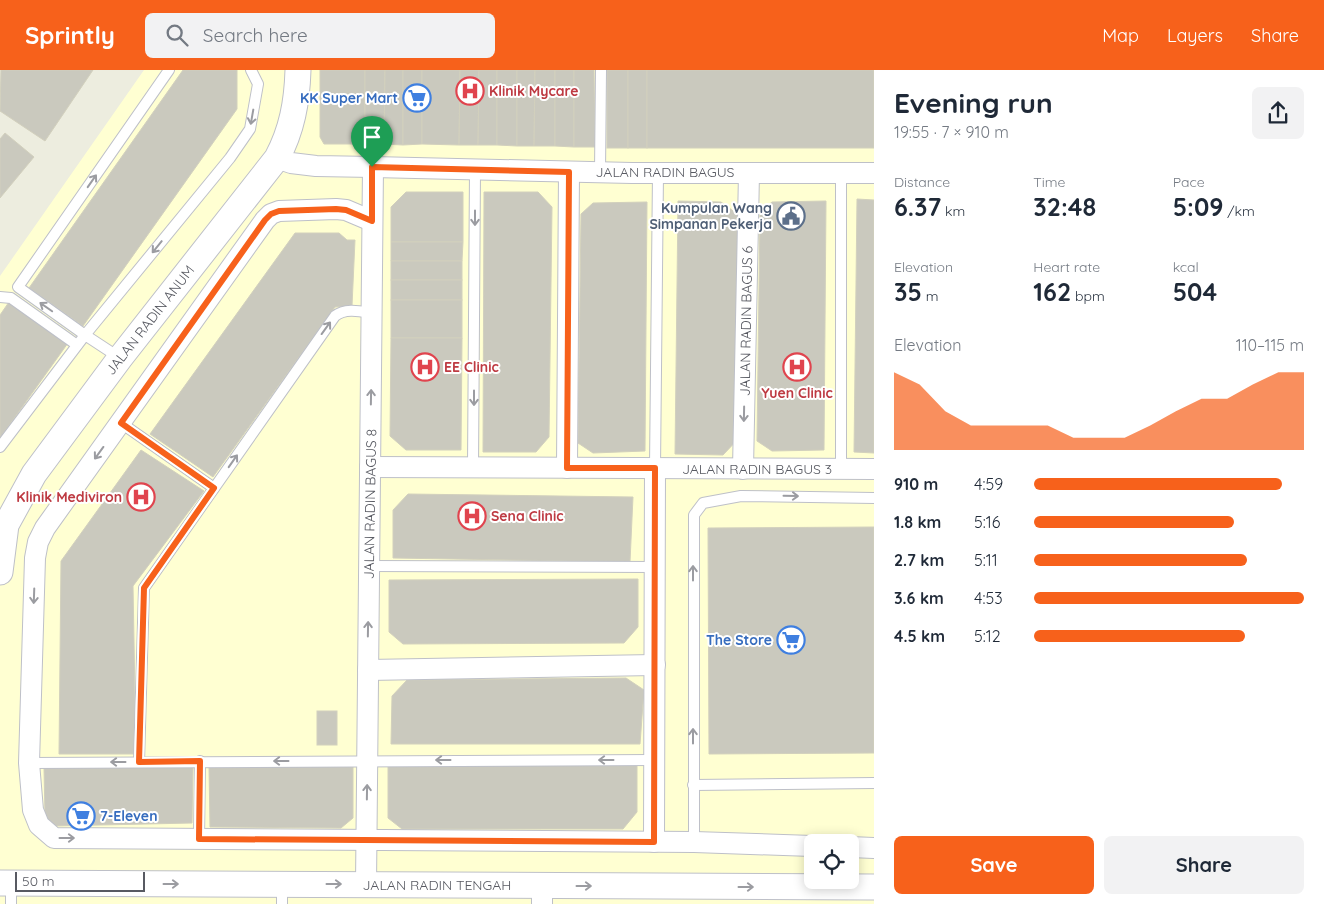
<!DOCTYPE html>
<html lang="en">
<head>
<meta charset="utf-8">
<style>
	body { margin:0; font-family:Quicksand,sans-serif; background:#f2f2f3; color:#1f2937; height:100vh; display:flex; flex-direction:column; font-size:19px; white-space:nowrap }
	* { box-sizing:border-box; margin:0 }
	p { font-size:16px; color:#747a83 }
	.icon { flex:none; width:28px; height:28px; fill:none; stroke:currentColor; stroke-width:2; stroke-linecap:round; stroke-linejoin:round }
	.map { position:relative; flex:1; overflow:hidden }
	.drawer { display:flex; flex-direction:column; background:#fff; width:450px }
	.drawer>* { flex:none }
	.buttons { position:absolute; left:804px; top:764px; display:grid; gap:10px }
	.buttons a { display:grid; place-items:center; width:55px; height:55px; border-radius:8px; background:#fff; box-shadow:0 2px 12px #0003; font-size:25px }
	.scale { position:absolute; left:15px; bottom:12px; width:130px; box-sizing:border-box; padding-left:5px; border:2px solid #585a62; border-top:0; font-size:14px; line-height:18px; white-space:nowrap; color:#585a62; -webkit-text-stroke:4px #fff; paint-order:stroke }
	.pin { position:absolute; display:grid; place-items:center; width:42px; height:42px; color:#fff; margin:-51px -21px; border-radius:50% 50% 50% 0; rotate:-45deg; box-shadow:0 0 5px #0007 }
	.pin .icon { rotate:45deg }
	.round { display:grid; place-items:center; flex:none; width:52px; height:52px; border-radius:8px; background:#f2f2f3 }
	.summary { display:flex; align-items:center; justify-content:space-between; height:85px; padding:0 20px }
	h1 { font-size:28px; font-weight:800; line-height:38px }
	.figures { display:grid; grid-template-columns:repeat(3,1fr); gap:8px; height:85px; padding:5px 20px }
	.figures div { display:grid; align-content:center }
	.figures b { font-size:25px; font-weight:800 }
	.figures small { font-size:14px; font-weight:400 }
	.figures p { font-size:14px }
	.chart { height:140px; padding:10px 20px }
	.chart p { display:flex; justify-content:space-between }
	.chart svg { width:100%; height:90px; margin-top:5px; fill:#f7611b; opacity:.7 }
	.cta { display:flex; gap:10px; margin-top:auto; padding:10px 20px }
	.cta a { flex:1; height:58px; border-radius:8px; background:#f7611b; color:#fff; font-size:20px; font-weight:800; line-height:58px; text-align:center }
	.cta a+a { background:#f2f2f3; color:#1f2937 }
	ul { padding:0 20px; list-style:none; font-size:16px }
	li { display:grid; grid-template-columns:80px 60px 1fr; align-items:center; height:38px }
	li i { height:12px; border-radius:6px; background:#f7611b }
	header { display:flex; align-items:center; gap:30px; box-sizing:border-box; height:70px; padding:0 25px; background:#f7611b; color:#fff }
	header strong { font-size:24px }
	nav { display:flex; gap:28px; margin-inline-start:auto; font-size:18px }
	.search { width:350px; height:45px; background:#f2f2f3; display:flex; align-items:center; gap:12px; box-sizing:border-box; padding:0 18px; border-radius:8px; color:#747a83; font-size:19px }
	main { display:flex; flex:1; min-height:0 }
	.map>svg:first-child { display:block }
	.commercial { fill:#ffffd2; fill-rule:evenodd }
	.building { fill:#cac9be; stroke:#d2d0bd }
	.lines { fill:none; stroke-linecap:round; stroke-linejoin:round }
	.service-casing { stroke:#bec0c8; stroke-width:12 }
	.minor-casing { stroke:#bec0c8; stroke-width:22 }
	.tertiary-casing { stroke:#bec0c8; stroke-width:27 }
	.service { stroke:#fff; stroke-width:10 }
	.minor { stroke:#fff; stroke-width:20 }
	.tertiary { stroke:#fff; stroke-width:25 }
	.oneway { stroke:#9b9ca1 }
	.route-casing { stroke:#fff; stroke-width:10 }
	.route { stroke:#f7611b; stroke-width:6 }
	.labels { text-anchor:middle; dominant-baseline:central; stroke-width:4; stroke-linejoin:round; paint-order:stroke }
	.health-label { font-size:14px; font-weight:bold; fill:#be3a42; stroke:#fff; text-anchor:start }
	.shop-label { font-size:14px; font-weight:bold; fill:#366cbe; stroke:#fff; text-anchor:end }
	.street-label { font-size:14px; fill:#585a62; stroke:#fff }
	.service-label { font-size:14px; font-weight:bold; fill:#4e5e75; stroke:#fff; text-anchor:end }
</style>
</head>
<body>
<header>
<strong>Sprintly</strong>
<div class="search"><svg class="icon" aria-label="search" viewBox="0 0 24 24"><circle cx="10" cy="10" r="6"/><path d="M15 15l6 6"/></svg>Search here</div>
<nav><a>Map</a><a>Layers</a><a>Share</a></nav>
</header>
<main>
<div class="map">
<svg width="874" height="834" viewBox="0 0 874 834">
	<rect width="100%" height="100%" fill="#ededdf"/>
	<path class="commercial" d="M144,0H874V834H0V206ZM812,772H850V810H812Z"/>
	<g class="building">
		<path d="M1,0H93L45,71L0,41Z"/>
		<path d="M183,0H237V39L83,256L29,218Z"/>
		<path d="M320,0H365V74H324L320,67Z"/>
		<path d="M365,0H385L384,74H365Z"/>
		<path d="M385,0H403V75L384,74Z"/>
		<path d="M403,0H422V74L403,75Z"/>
		<path d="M422,0H460L459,75L422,74Z"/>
		<path d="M460,0H479L478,75H459Z"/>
		<path d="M479,0H497V75H478Z"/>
		<path d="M497,0H517V76L497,75Z"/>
		<path d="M517,0H535L534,76H517Z"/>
		<path d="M535,0H555V76H534Z"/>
		<path d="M555,0H574V77L555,76Z"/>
		<path d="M574,0H594L595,77H574Z"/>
		<rect x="607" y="0" width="21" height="78"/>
		<rect x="628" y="0" width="19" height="78"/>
		<rect x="647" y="0" width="227" height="78"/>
		<path d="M5,63L34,87L0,128V69Z"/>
		<path d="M406,122H463V172H391V137Z"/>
		<path d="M484,122H538L552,137L549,367L536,382H483Z"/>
		<path d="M857,129L874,130V383L854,382Z"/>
		<path d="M678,131L721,132L740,146V367L723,385L675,384Z"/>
		<path d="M826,131L824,380L772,381L757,371L760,142L772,132Z"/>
		<path d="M647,132L645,381L593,383L578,373L581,144L593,133Z"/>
		<path d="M295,163H339L347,170H355L352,236L335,237L213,407L150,364Z"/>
		<path d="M391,172H463L462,191H391Z"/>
		<rect x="391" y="191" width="71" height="19"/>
		<rect x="391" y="210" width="71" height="20"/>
		<rect x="391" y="230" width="71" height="38"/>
		<path d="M9,232L68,273L0,368V245Z"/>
		<path d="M391,268H462L461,380H406L390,366Z"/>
		<path d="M141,380L204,421L133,516L136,684H59L61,491Z"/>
		<path d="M408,424L633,427L630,492L393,488V440Z"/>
		<path d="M874,457V683L709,684L708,458Z"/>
		<path d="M638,509V557L624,573L403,574L389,562V510Z"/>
		<path d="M626,608L644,620L640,674H391L392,626L407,610Z"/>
		<rect x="317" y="641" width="20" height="34"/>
		<path d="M637,695V742L623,759H402L388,748V696Z"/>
		<path d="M209,696L353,697V748L341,758L210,757Z"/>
		<path d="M193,697L192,753L54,756L45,746L44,698Z"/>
	</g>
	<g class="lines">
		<g class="service-casing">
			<g id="service">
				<path d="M169,0L18,217L85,265L230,88L250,59L258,14L251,0"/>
				<path d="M600,102L601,0"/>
				<path d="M0,227L11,228L77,275"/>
				<path d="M121,353L214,418"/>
				<path d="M0,377L85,265L120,288"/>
				<path d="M473,397L475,100"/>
				<path d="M655,398L658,103"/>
				<path d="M841,399V103"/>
				<path d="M369,496L655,497"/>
				<path d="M139,692L144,518L335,246C345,238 359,241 371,243"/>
				<path d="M29,693L654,690"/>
				<path d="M693,715L874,713"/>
				<path d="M199,769L200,691"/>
				<path d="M694,772V445L703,433L741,426L874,428"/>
				<path d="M11,814V834"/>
				<path d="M282,815V834"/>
			</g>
		</g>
		<g class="minor-casing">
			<g id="minor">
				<path d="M277,88L291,93L316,96L373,97L632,103H874"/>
				<path d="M372,151L346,140L336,139L279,141L271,144L265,150L45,458L38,472L35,488L29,693L33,740L39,755L54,768L694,772L812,776"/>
				<path d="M370,397L874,399"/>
				<path d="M567,398L569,102"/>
				<path d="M743,399L749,103"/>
				<path d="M368,600L655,595"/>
				<path d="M654,772L655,398"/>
				<path d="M850,777L874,778"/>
				<path d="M366,815L373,97"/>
				<path d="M542,834V816"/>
			</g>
		</g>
		<g class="tertiary-casing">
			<g id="tertiary">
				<path d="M0,502L6,455L34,404L120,288L277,88C292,60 297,32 298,0"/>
				<path d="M0,813L874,817"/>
			</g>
		</g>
		<use href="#service" class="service"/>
		<use href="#minor" class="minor"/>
		<use href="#tertiary" class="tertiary"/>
	</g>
	<defs><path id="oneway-shaft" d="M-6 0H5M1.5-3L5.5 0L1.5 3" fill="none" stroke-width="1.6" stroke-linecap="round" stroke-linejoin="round" transform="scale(1.25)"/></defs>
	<g class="oneway">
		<use href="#oneway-shaft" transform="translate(252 47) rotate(100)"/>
		<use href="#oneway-shaft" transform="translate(92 111) rotate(-55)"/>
		<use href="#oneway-shaft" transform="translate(475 148) rotate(90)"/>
		<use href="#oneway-shaft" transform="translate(157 177) rotate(129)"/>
		<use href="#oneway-shaft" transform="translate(46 237) rotate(-145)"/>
		<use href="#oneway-shaft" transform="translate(326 258) rotate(-54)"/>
		<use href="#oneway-shaft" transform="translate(371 327) rotate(-89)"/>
		<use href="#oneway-shaft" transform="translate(474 328) rotate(90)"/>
		<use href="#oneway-shaft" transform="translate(744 344) rotate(91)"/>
		<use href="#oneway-shaft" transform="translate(99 383) rotate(126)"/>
		<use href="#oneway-shaft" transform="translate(233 391) rotate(-55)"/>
		<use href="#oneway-shaft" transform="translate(791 426) rotate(1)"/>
		<use href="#oneway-shaft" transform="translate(693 503) rotate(-90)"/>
		<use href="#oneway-shaft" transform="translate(34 526) rotate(92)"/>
		<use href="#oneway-shaft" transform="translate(368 559) rotate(-89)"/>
		<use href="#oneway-shaft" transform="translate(693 666) rotate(-90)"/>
		<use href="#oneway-shaft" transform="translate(443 690) rotate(180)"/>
		<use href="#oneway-shaft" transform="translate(606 690) rotate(180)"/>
		<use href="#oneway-shaft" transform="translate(281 691) rotate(180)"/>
		<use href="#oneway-shaft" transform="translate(118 692) rotate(180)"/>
		<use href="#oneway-shaft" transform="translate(367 722) rotate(-89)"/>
		<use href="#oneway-shaft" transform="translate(67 768)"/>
		<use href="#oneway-shaft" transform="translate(171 814)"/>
		<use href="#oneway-shaft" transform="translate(334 814)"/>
		<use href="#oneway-shaft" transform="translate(584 816)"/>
		<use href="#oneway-shaft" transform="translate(746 817)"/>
	</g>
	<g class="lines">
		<g class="route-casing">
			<path id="route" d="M372,97L569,102L567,398H655L654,772L199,769L200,691L139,692L144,518L214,418L121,353L265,150L271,144L279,141L336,139L346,140L372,151Z"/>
		</g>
		<use href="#route" class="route"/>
	</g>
	<defs>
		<g id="hospital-ring" transform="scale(1.4375)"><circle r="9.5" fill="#fff" stroke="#e0444e" stroke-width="1.5"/><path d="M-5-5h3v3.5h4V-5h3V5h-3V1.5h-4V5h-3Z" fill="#e0444e"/></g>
		<g id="supermarket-ring" transform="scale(1.4375)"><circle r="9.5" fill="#fff" stroke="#3f7fe0" stroke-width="1.5"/><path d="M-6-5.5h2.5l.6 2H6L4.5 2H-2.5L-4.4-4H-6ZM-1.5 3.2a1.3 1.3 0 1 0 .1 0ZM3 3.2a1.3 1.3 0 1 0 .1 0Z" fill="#3f7fe0"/></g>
		<g id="civic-ring" transform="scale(1.4375)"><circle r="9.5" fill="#fff" stroke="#5c6f8a" stroke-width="1.5"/><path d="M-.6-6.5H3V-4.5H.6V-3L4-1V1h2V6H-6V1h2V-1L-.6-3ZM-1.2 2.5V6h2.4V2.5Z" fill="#5c6f8a"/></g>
	</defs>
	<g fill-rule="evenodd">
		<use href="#hospital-ring" x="470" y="21"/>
		<use href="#supermarket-ring" x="417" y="28"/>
		<use href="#civic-ring" x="791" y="146"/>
		<use href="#hospital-ring" x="425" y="297"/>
		<use href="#hospital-ring" x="797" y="297"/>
		<use href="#hospital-ring" x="141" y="427"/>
		<use href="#hospital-ring" x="472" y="446"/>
		<use href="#supermarket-ring" x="791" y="570"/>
		<use href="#supermarket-ring" x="81" y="746"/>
	</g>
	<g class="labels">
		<g class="health-label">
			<text x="489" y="21">Klinik Mycare</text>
			<text x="444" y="297">EE Clinic</text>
			<text x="797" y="323" text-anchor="middle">Yuen Clinic</text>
			<text x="122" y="427" text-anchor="end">Klinik Mediviron</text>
			<text x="491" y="446">Sena Clinic</text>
		</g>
		<g class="shop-label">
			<text x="398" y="28">KK Super Mart</text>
			<text x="772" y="570">The Store</text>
			<text x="100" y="746" text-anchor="start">7-Eleven</text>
		</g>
		<g class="street-label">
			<text x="665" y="102">JALAN RADIN BAGUS</text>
			<text transform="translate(150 250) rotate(-52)">JALAN RADIN ANUM</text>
			<text transform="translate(746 251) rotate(-89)">JALAN RADIN BAGUS 6</text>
			<text x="757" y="399">JALAN RADIN BAGUS 3</text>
			<text transform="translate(370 434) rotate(-89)">JALAN RADIN BAGUS 8</text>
			<text x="437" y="815">JALAN RADIN TENGAH</text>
		</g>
		<g class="service-label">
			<text x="772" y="138">Kumpulan Wang<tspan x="772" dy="16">Simpanan Pekerja</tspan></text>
		</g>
	</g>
</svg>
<div class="buttons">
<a><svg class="icon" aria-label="locate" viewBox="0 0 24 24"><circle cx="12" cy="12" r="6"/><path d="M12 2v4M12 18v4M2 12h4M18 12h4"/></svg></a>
</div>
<div class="scale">50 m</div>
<div class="pin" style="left:372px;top:97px;background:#1e9e55"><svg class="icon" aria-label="arrive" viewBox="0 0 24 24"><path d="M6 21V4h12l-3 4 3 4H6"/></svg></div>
</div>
<section class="drawer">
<div class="summary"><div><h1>Evening run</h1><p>19:55 · 7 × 910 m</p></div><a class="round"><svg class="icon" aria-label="share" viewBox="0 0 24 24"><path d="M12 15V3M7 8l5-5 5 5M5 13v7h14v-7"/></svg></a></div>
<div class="figures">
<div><p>Distance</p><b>6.37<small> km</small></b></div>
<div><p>Time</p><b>32:48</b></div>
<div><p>Pace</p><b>5:09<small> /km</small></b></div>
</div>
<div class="figures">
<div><p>Elevation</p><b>35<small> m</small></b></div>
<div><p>Heart rate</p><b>162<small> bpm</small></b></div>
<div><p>kcal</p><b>504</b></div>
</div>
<div class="chart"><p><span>Elevation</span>110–115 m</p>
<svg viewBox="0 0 160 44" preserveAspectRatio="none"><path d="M0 44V6L10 12L20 25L30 32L40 32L50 32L60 32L70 38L80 38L90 38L100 32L110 25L120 19L130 19L140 12L150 6L160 6V44z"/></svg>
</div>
<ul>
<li><b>910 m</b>4:59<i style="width:92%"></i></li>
<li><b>1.8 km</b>5:16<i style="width:74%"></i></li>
<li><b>2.7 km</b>5:11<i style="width:79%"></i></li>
<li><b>3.6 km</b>4:53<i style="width:100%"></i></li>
<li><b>4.5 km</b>5:12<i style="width:78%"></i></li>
</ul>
<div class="cta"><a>Save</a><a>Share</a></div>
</section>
</main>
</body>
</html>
